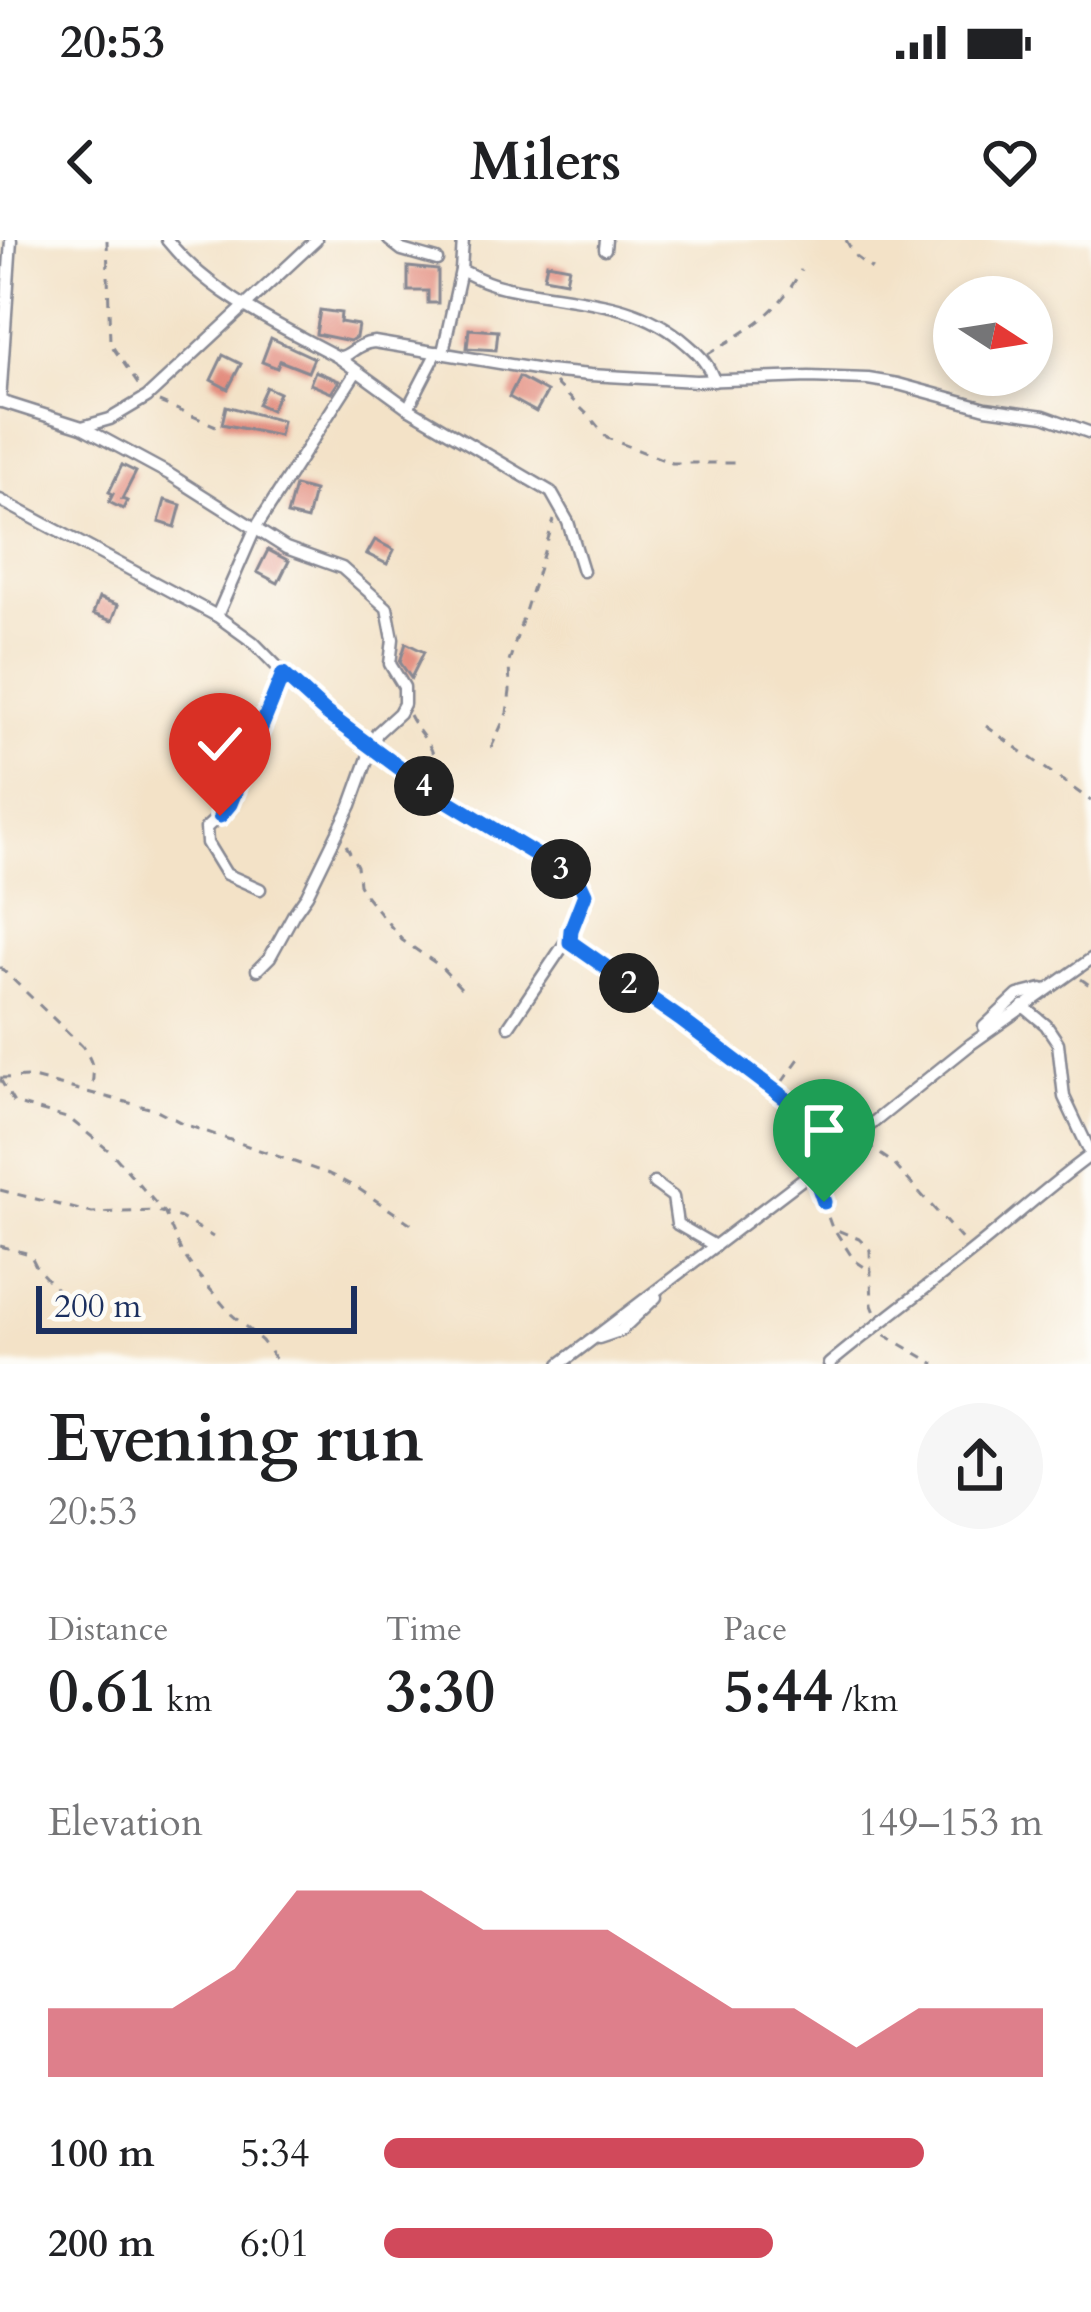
<!DOCTYPE html>
<html lang="en">
<head>
<meta charset="utf-8">
<style>
	body { margin:0; font-family:Cardo,serif; background:#f6f6f6; color:#202124; height:100vh; display:flex; flex-direction:column; font-size:45px; white-space:nowrap }
	* { box-sizing:border-box; margin:0 }
	p { font-size:39px; color:#757577 }
	.icon { flex:none; width:66px; height:66px; fill:none; stroke:currentColor; stroke-width:2; stroke-linecap:round; stroke-linejoin:round }
	.map { position:relative; height:1124px; overflow:hidden }
	.drawer { display:flex; flex-direction:column; background:#fff; flex:1 }
	.drawer>* { flex:none }
	.needle { width:78px; rotate:102deg }
	.controls { position:absolute; left:933px; top:36px; display:grid; gap:24px }
	.controls a { display:grid; place-items:center; width:120px; height:120px; border-radius:50%; background:#fff; box-shadow:0 6px 18px #0003; font-size:60px }
	.scale { position:absolute; left:36px; bottom:30px; width:321px; box-sizing:border-box; padding-left:12px; border:6px solid #1b2f5e; border-top:0; font-size:33px; line-height:42px; white-space:nowrap; color:#1b2f5e; -webkit-text-stroke:9px #fdfcf7; paint-order:stroke }
	.pin { position:absolute; display:grid; place-items:center; width:102px; height:102px; color:#fff; margin:-123px -51px; border-radius:50% 50% 50% 0; rotate:-45deg; box-shadow:0 0 12px #0007 }
	.pin .icon { rotate:45deg }
	.km { position:absolute; width:60px; height:60px; margin:-30px; border-radius:50%; background:#222; color:#fff; font-size:33px; line-height:60px; text-align:center }
	.round { display:grid; place-items:center; flex:none; width:126px; height:126px; border-radius:63px; background:#f6f6f6 }
	.overview { display:flex; align-items:center; justify-content:space-between; height:204px; padding:0 48px }
	h1 { font-size:66px; font-weight:600; line-height:90px }
	.stats { display:grid; grid-template-columns:repeat(3,1fr); gap:18px; height:204px; padding:12px 48px }
	.stats div { display:grid; align-content:center }
	.stats b { font-size:60px; font-weight:600 }
	.stats small { font-size:33px; font-weight:400 }
	.stats p { font-size:33px }
	.chart { height:336px; padding:24px 48px }
	.chart p { display:flex; justify-content:space-between }
	.chart svg { width:100%; height:216px; margin-top:12px; fill:#d1495b; opacity:.7 }
	ul { padding:0 48px; list-style:none; font-size:39px }
	li { display:grid; grid-template-columns:192px 144px 1fr; align-items:center; height:90px }
	li i { height:30px; border-radius:15px; background:#d1495b }
	.status { display:flex; justify-content:space-between; align-items:center; height:84px; padding:0 60px; background:#fff; direction:ltr }
	.status svg { height:33px; fill:currentColor }
	header { display:flex; justify-content:space-between; align-items:center; height:156px; padding:0 48px; background:#fff; font-size:54px; font-weight:600 }
	.map>svg:first-child { display:block }
	.building { fill:#e38d7f }
	.lines { fill:none; stroke-linecap:round; stroke-linejoin:round }
	.street-casing { stroke:#878892; stroke-width:15 }
	.path { stroke:#878892; stroke-width:3; stroke-dasharray:9 9; stroke-linecap:butt }
	.street { stroke:#fff; stroke-width:10 }
	.route-casing { stroke:#fff; stroke-width:24 }
	.route { stroke:#1a73e8; stroke-width:15 }
</style>
</head>
<body>
<div class="status"><b>20:53</b><svg viewBox="0 0 49 12"><path d="M0 12V9h3v3zM5 12V6h3v6zM10 12V3h3v9zM15 12V0h3v12zM26 1h20v11H26zM47 4h2v5h-2z"/></svg></div>
<header><svg class="icon" aria-label="back" viewBox="0 0 24 24"><path d="M15 5l-7 7 7 7"/></svg>Milers<svg class="icon" aria-label="heart" viewBox="0 0 24 24"><path d="M12 20l-8-8c-3-5 5-10 8-4 3-6 11-1 8 4z"/></svg></header>
<div class="map">
<svg width="1091" height="1124" viewBox="0 0 1091 1124">
	<rect width="100%" height="100%" fill="#fdfcf7"/>
	<filter id="ink" filterUnits="userSpaceOnUse"><feTurbulence type="fractalNoise" baseFrequency=".00833" numOctaves="2"/><feDisplacementMap in="SourceGraphic" scale="24" xChannelSelector="R" yChannelSelector="G"/><feConvolveMatrix kernelMatrix="1 2 1 2 8 2 1 2 1" color-interpolation-filters="sRGB"/></filter>
	<filter id="wash" filterUnits="userSpaceOnUse"><feTurbulence type="fractalNoise" baseFrequency=".004" numOctaves="4" result="noise"/><feDisplacementMap in="SourceGraphic" scale="48" xChannelSelector="R" yChannelSelector="G"/><feGaussianBlur stdDeviation="2.7" result="paint"/><feColorMatrix in="noise" values="0 0 0 0 0 0 0 0 0 0 0 0 0 0 0 0 0 1.4 0 .05"/><feComposite in="paint" operator="in"/></filter>
	<g filter="url(#wash)">
		<rect width="100%" height="100%" fill="#f3e2c7"/>
		<g id="blocks">
			<g class="building">
				<path d="M547,23L569,27L566,41L544,37Z"/>
				<path d="M408,27L438,30V63H428V51H408Z"/>
				<path d="M320,70L341,73L340,82L358,85L356,97L350,101L316,94Z"/>
				<path d="M469,89L498,91L496,110L467,108Z"/>
				<path d="M271,98L314,118L308,132L280,121L277,128L262,122Z"/>
				<path d="M223,115L241,124L228,149L211,140Z"/>
				<path d="M315,131L339,141L331,153L310,144Z"/>
				<path d="M519,137L547,152L536,172L509,157Z"/>
				<path d="M266,147L279,153L271,170L258,164Z"/>
				<path d="M226,166L282,181L279,196L222,184Z"/>
				<path d="M122,225L136,232L122,259L127,261L123,269L109,262L113,254L109,252Z"/>
				<path d="M295,246L314,251L307,280L287,275Z"/>
				<path d="M165,260L181,265L175,287L159,282Z"/>
				<path d="M375,300L394,310L387,324L367,314Z"/>
				<path d="M268,310L289,321L278,343L257,332Z"/>
				<path d="M99,358L118,365L112,381L93,374Z"/>
				<path d="M406,403L424,412L411,438L400,422Z"/>
			</g>
		</g>
	</g>
	<g filter="url(#ink)">
		<use href="#blocks" fill-opacity="0" stroke="#878892" stroke-width="3"/>
		<g class="lines">
			<g class="street-casing">
				<g id="street">
					<path d="M167,0C212,56 277,84 338,117C350,118 354,104 374,102L547,131L590,135L696,141L809,137L868,139L898,144L986,168L1044,176L1091,193"/>
					<path d="M389,0L402,10L437,20"/>
					<path d="M605,9L606,0"/>
					<path d="M461,30C475,37 488,44 504,47C569,62 634,57 687,104C700,115 709,125 714,141"/>
					<path d="M443,112L461,30L463,0"/>
					<path d="M338,117L408,168L551,252L568,282L583,331"/>
					<path d="M0,161L82,187L169,234L286,308L342,328L387,368L393,399L390,424L404,447V464L399,473L377,493L351,565L307,655L293,675L270,717L257,730"/>
					<path d="M0,162L11,0"/>
					<path d="M408,168L437,112"/>
					<path d="M82,187L110,179L147,157L316,0"/>
					<path d="M0,260L217,376L253,402L303,453L371,508L426,547L579,641L585,654L570,690V702L680,779L819,885L822,902L813,931"/>
					<path d="M217,376L255,289L356,132"/>
					<path d="M260,649L226,634L207,603L206,588L228,568L283,434"/>
					<path d="M1023,766L1046,785L1058,803L1064,857L1091,914"/>
					<path d="M509,786L569,697"/>
					<path d="M984,787L1018,755L1042,749"/>
					<path d="M819,885L858,894"/>
					<path d="M654,943L673,957L677,984L715,1006"/>
					<path d="M599,1098L620,1091L656,1057"/>
					<path d="M560,1124L813,931L971,804L1091,719"/>
					<path d="M829,1124C884,1078 942,1037 997,991C1028,965 1058,939 1091,915"/>
				</g>
			</g>
			<g class="path">
				<path d="M107,0L110,103L142,150"/>
				<path d="M846,0L855,16L872,29"/>
				<path d="M708,114C749,89 778,74 801,30"/>
				<path d="M555,143L590,177L607,198L672,223H741"/>
				<path d="M159,162L216,186"/>
				<path d="M409,475C422,501 444,510 429,540"/>
				<path d="M986,486L1091,561"/>
				<path d="M491,508L507,473L510,451L509,422L554,280"/>
				<path d="M346,605L357,626L359,644L365,655L402,700L440,726L462,749"/>
				<path d="M0,727L82,806C92,820 96,831 91,848"/>
				<path d="M1081,739L1091,746"/>
				<path d="M0,838L29,837L157,870L184,884L329,934L359,949L413,985"/>
				<path d="M0,839L14,863L70,879L112,913L165,974L181,1011L194,1030L231,1074L262,1101L279,1124"/>
				<path d="M783,841L803,813"/>
				<path d="M866,904L893,923L965,1003"/>
				<path d="M816,944L832,988L859,999L870,1010L872,1065L876,1075"/>
				<path d="M0,950L92,973L157,971L181,978L213,997"/>
				<path d="M836,992L854,1020L872,1032"/>
				<path d="M0,1006L30,1014L37,1028L57,1050"/>
				<path d="M885,1095L935,1124"/>
			</g>
			<use href="#street" class="street"/>
		</g>
	</g>
	<g class="lines" filter="url(#ink)">
		<g class="route-casing">
			<path id="route" d="M220,576L230,564L283,434L326,473L425,547L579,641L585,654L571,690L570,702L680,779L819,884L823,897L813,931L824,962"/>
		</g>
		<use href="#route" class="route"/>
	</g>
</svg>
<div class="controls">
<a><svg class="needle" viewBox="-14 -14 28 28"><path d="M0-13l5 13h-10z" fill="#e53935"/><path d="M0 13l5-13h-10z" fill="#757577"/></svg></a>
</div>
<div class="scale">200 m</div>
<div class="pin" style="left:824px;top:962px;background:#1e9e55"><svg class="icon" aria-label="arrive" viewBox="0 0 24 24"><path d="M6 21V4h12l-3 4 3 4H6"/></svg></div>
<div class="pin" style="left:220px;top:576px;background:#d93025"><svg class="icon" aria-label="check" viewBox="0 0 24 24"><path d="M5 12l5 5 9-10"/></svg></div>
<b class="km" style="left:629px;top:743px">2</b>
<b class="km" style="left:561px;top:629px">3</b>
<b class="km" style="left:424px;top:546px">4</b>
</div>
<section class="drawer">
<div class="overview"><div><h1>Evening run</h1><p>20:53</p></div><a class="round"><svg class="icon" aria-label="share" viewBox="0 0 24 24"><path d="M12 15V3M7 8l5-5 5 5M5 13v7h14v-7"/></svg></a></div>
<div class="stats">
<div><p>Distance</p><b>0.61<small> km</small></b></div>
<div><p>Time</p><b>3:30</b></div>
<div><p>Pace</p><b>5:44<small> /km</small></b></div>
</div>
<div class="chart"><p><span>Elevation</span>149–153 m</p>
<svg viewBox="0 0 160 44" preserveAspectRatio="none"><path d="M0 44V30L10 30L20 30L30 22L40 6L50 6L60 6L70 14L80 14L90 14L100 22L110 30L120 30L130 38L140 30L150 30L160 30V44z"/></svg>
</div>
<ul>
<li><b>100 m</b>5:34<i style="width:82%"></i></li>
<li><b>200 m</b>6:01<i style="width:59%"></i></li>
</ul>
</section>
</body>
</html>
